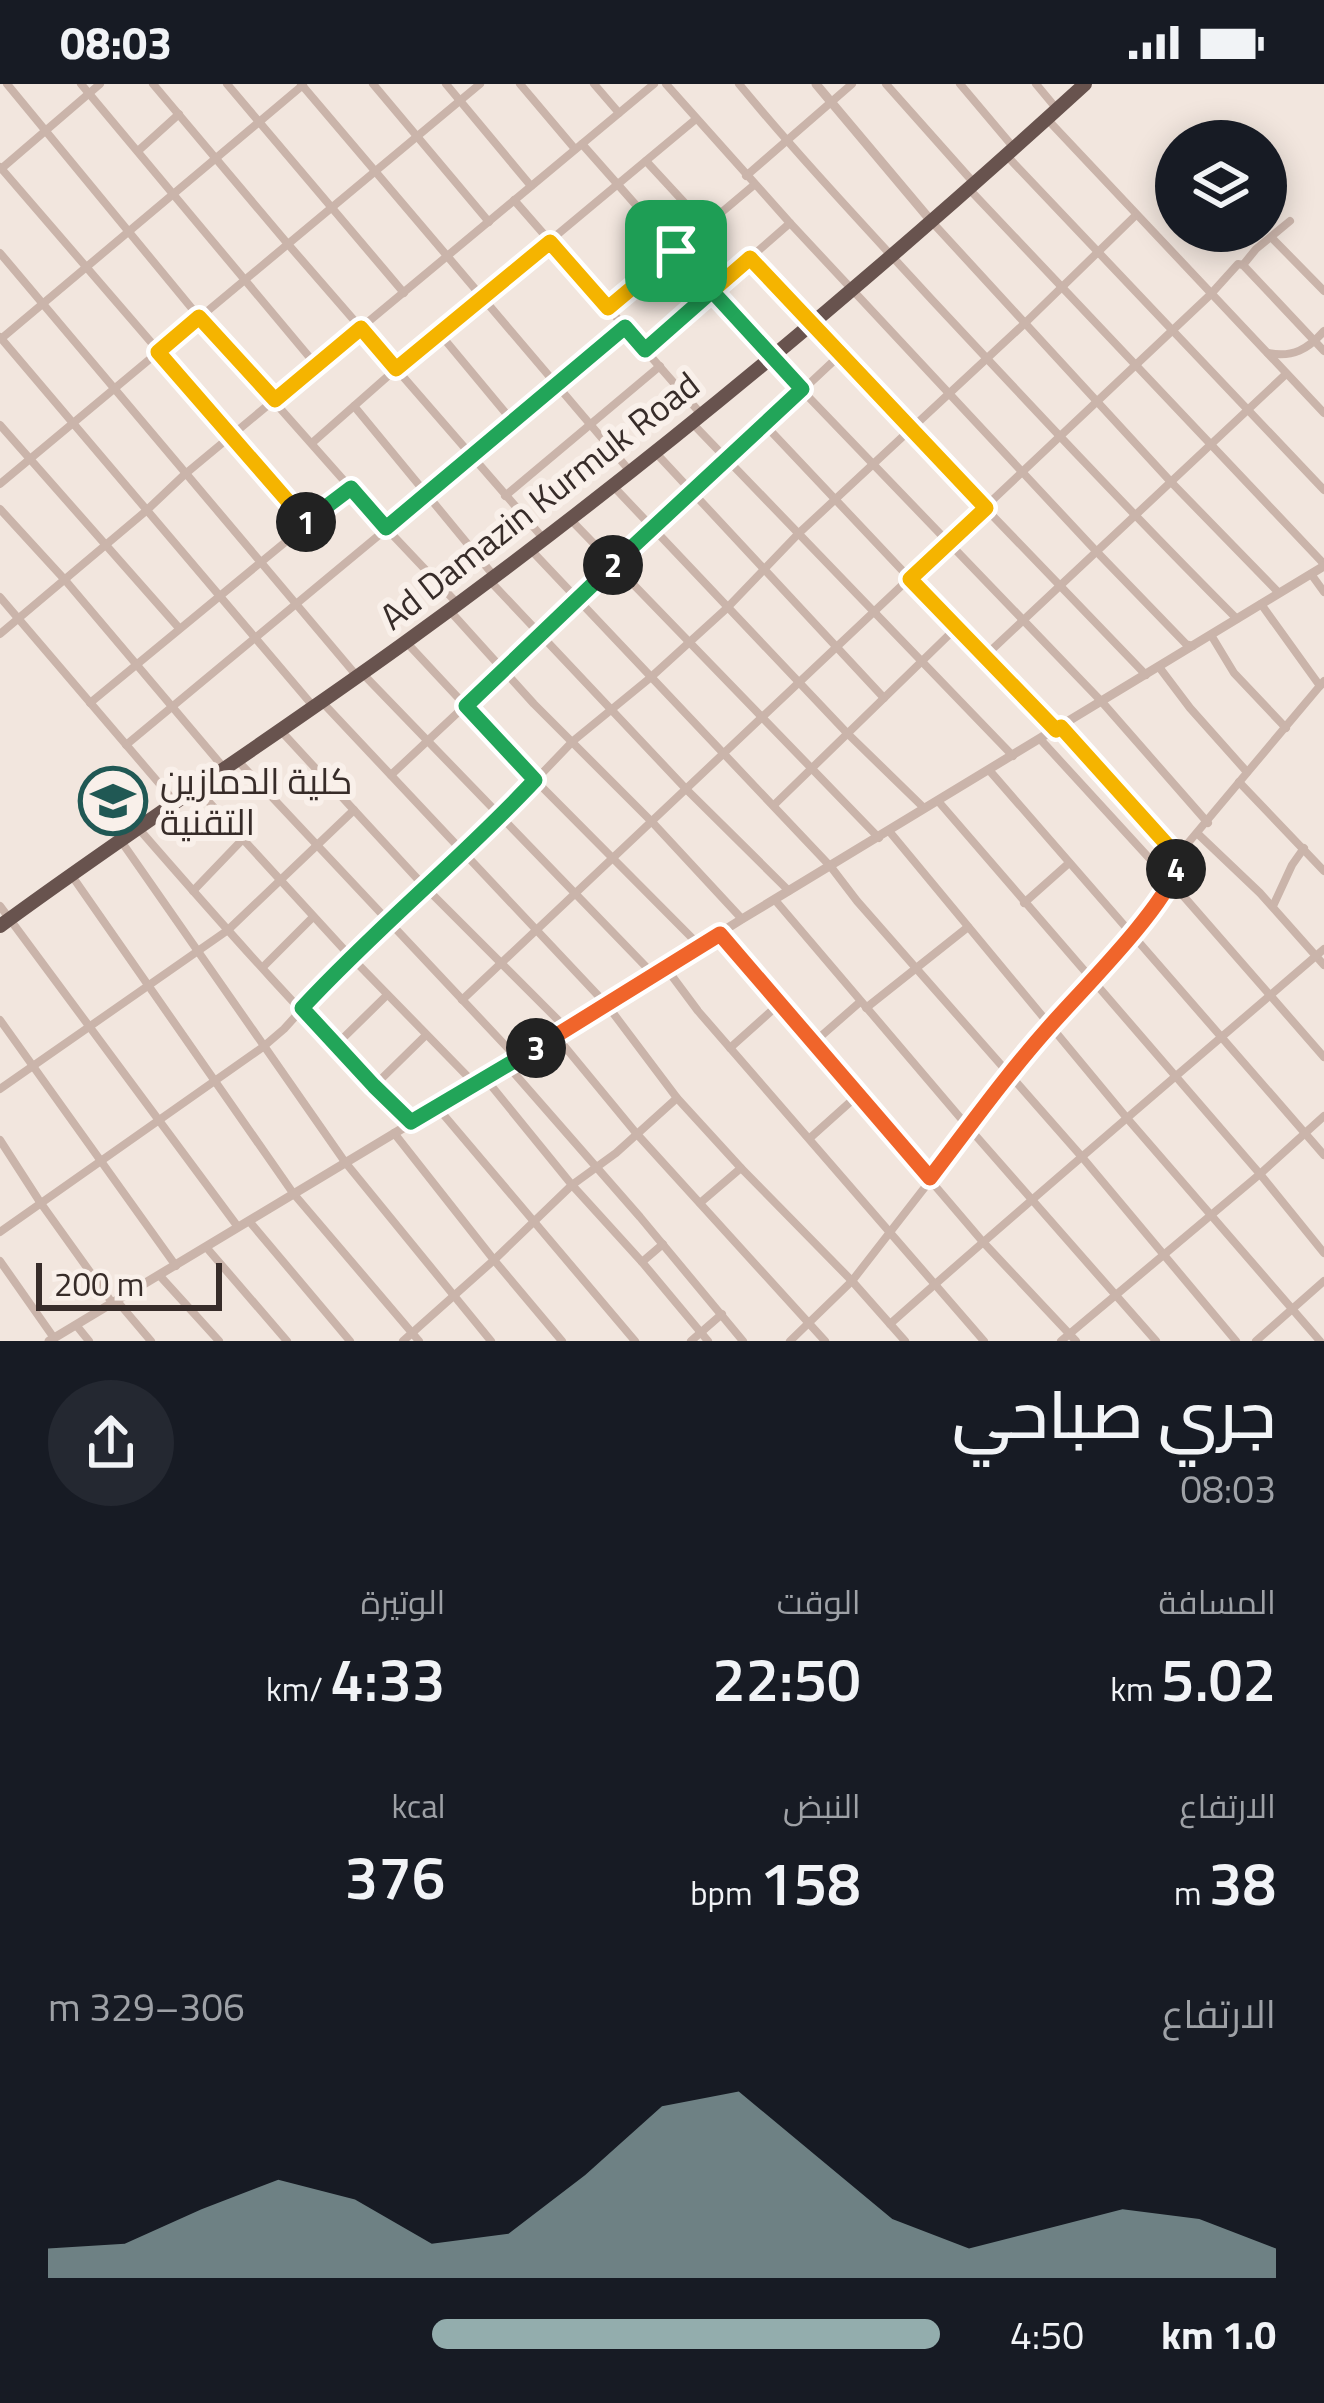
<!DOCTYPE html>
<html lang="ar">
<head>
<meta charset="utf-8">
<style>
	body { margin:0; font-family:"Titillium Web",Cairo,sans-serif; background:#242831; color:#f1f3f6; direction:rtl; height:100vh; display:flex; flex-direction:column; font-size:45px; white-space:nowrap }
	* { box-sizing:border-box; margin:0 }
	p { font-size:39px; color:#9ea1a6 }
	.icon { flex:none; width:66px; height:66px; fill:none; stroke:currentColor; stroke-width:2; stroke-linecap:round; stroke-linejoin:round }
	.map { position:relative; height:1257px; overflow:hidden; direction:ltr }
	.details { display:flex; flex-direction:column; background:#171b24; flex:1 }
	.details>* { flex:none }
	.tools { position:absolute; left:1155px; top:36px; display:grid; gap:24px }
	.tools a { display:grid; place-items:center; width:132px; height:132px; border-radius:50%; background:#171b24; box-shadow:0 6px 30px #0003; font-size:60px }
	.scale { position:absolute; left:36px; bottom:30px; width:186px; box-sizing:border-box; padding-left:12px; border:6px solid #372c29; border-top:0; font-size:33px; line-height:42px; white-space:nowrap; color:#372c29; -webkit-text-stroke:9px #f9f0ea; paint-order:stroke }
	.pin { position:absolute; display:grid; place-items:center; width:102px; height:102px; color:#fff; margin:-51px; border-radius:24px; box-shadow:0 6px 18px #0006 }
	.km { position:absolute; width:60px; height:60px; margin:-30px; border-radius:50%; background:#222; color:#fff; font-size:33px; line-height:60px; text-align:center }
	.round { display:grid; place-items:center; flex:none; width:126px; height:126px; border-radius:63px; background:#242831 }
	.head { display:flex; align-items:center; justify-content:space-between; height:204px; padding:0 48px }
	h1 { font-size:66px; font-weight:600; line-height:90px }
	.metrics { display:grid; grid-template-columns:repeat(3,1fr); gap:18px; height:204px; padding:12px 48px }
	.metrics div { display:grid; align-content:center }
	.metrics b { font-size:60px; font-weight:600 }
	.metrics small { font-size:33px; font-weight:400 }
	.metrics p { font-size:33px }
	.chart { height:336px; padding:24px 48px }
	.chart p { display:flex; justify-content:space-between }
	.chart svg { width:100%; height:216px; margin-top:12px; fill:#93adad; opacity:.7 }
	ul { padding:0 48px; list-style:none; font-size:39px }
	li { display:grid; grid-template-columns:192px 144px 1fr; align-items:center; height:90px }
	li i { height:30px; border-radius:15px; background:#93adad }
	.status { display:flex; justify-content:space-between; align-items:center; height:84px; padding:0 60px; background:#171b24; direction:ltr }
	.status svg { height:33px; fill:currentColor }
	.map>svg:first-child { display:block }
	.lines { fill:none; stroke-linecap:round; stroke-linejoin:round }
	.minor { stroke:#cab4aa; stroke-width:8 }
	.tertiary { stroke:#cab4aa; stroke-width:9 }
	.trunk { stroke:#68534e; stroke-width:14 }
	.split-1-casing { stroke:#fff; stroke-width:24 }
	.split-2-casing { stroke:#fff; stroke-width:24 }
	.split-3-casing { stroke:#fff; stroke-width:24 }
	.split-4-casing { stroke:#fff; stroke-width:24 }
	.split-5-casing { stroke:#fff; stroke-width:24 }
	.split-1 { stroke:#f5b400; stroke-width:15 }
	.split-2 { stroke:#22a559; stroke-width:15 }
	.split-3 { stroke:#22a559; stroke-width:15 }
	.split-4 { stroke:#f0652b; stroke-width:15 }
	.split-5 { stroke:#f5b400; stroke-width:15 }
	.labels { text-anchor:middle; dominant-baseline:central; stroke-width:12; stroke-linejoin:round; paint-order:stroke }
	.street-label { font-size:36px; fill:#372c29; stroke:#f9f0ea }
	.poi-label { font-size:36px; fill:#372c29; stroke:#f9f0ea; text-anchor:start }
</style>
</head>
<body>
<div class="status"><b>08:03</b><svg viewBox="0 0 49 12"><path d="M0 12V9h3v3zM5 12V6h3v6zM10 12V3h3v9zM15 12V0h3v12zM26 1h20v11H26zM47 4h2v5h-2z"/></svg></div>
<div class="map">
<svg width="1324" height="1257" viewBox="0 0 1324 1257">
	<rect width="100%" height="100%" fill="#f2e6de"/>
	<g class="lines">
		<g class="minor">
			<path d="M7,0L199,233L386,444L456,518"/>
			<path d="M81,0L316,281"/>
			<path d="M153,0L287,159L543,454"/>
			<path d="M227,0L404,209"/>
			<path d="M301,0L629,386"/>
			<path d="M373,0L489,138"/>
			<path d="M446,0L531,102"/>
			<path d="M520,0L575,65"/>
			<path d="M594,0L619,29"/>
			<path d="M666,0L790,139L1096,467L1186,560L1193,562"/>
			<path d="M739,0C801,75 868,146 934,218C1034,325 1134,432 1237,535"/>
			<path d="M886,0L974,99"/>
			<path d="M960,0L1014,64"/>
			<path d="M1036,0L1056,24"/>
			<path d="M1047,35L1324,329"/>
			<path d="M582,60L771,274L1102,618L1208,739"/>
			<path d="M138,67L179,30"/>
			<path d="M1007,72L1324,406"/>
			<path d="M646,77L706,142"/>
			<path d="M0,83L307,439"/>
			<path d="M1,85L100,0"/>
			<path d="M746,92L852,0"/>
			<path d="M970,106L1324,480"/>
			<path d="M514,116L701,330"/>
			<path d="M932,138L1171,398L1279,509"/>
			<path d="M1271,153L1324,207"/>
			<path d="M0,169L356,591"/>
			<path d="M750,174L910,346L1146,591"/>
			<path d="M1243,181L1256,165L1290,137"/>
			<path d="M608,224L754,101"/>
			<path d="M440,250L514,339"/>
			<path d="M0,253L313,622"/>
			<path d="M2,254L303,1"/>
			<path d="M645,266L790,139"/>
			<path d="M1268,269C1293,274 1308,265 1324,247"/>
			<path d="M354,322L494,492"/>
			<path d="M692,339L1013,672"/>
			<path d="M0,341L179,544"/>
			<path d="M765,341L984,573L1056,645"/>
			<path d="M312,359L396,285L696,35"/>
			<path d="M655,368L884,614"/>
			<path d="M0,400L480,0"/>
			<path d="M614,403L847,649L924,724"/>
			<path d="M505,412L660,282"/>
			<path d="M0,425L65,496L224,684"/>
			<path d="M570,435L879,754"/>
			<path d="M531,466L831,783L857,817L1082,1073L1236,1257"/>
			<path d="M1311,490L1324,508"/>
			<path d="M490,497L687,706L789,807"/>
			<path d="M0,513L175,718"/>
			<path d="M1261,520L1320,602"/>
			<path d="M450,527L534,620L653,739L742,835"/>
			<path d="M0,550L146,427L184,391L654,0"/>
			<path d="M1211,551L1234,589L1286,644"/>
			<path d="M407,559L535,696L700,862"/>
			<path d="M984,573L1286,290"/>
			<path d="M1159,583L1190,624L1247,688"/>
			<path d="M363,590L654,891"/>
			<path d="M90,619L351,404"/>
			<path d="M323,619L607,921L677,1014L741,1084L852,1197L905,1257"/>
			<path d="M1061,643L1179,774"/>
			<path d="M281,647L425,803L567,945"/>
			<path d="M1040,655L1172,799L1324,973"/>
			<path d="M126,661L472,374L625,243"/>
			<path d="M238,677L518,975"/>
			<path d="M989,686L1324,1071"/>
			<path d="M391,691L840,271"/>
			<path d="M1239,698L1324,787"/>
			<path d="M197,705L350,872L475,1000"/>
			<path d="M938,717L1260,1090L1324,1169"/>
			<path d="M774,721L956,544"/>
			<path d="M139,745C226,845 315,946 411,1038"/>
			<path d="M889,747L1126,1033L1320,1257"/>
			<path d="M1198,750L1260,809L1324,881"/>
			<path d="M121,757L345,1078L491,1257"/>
			<path d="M72,792L293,1109L419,1257"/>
			<path d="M193,807L242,756"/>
			<path d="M775,816L969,1044L1156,1257"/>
			<path d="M1024,819L1069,779"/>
			<path d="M0,822L238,1143"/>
			<path d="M1273,822L1292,781L1304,764"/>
			<path d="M720,850L983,1158L1076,1257"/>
			<path d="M263,883L313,833"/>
			<path d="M666,884L698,927L984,1257"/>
			<path d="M462,916L1210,211L1238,180L1243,181L1324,267"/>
			<path d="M866,924L968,843"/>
			<path d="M0,936L176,1182"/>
			<path d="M556,952L636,1049L825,1257"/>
			<path d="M812,960L860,918"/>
			<path d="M336,961L387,911"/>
			<path d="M730,964L778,921"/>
			<path d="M507,981L640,1133L743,1257"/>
			<path d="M485,994L572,1101L642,1178L708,1257"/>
			<path d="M374,1002L425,952"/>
			<path d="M0,1005L228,846L354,726"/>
			<path d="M437,1023L635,1257"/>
			<path d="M394,1049L494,1176L562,1257"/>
			<path d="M810,1054L858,1011"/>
			<path d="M0,1056L40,1118L113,1220"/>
			<path d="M700,1119L741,1084"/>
			<path d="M249,1137L350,1257"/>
			<path d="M0,1148L263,963L284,945L350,872L502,731L573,657L650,594L727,524L799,449L1024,240L1136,131"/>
			<path d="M206,1163L287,1257"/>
			<path d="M0,1177L54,1254"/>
			<path d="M642,1178L663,1160"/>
			<path d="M160,1192L219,1257"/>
			<path d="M117,1217L151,1257"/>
			<path d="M890,1240C1033,1113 1179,990 1324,865"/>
			<path d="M76,1241L89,1257"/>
			<path d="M403,1257L494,1176L572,1101L616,1069L677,1014"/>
			<path d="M691,1257L722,1230"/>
			<path d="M790,1257L852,1197L1051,941L1131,850L1172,799L1183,765L1324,597"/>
			<path d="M1061,1257L1260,1090L1324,1032"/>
			<path d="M1256,1257L1324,1197"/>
		</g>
		<g class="tertiary">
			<path d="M816,0L932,138"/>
			<path d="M49,1257L556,952L742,835L1324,482"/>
		</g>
		<path class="trunk" d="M0,842C132,745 270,656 403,560C641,388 868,198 1085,0"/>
	</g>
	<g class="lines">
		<g class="split-1-casing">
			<path id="split-1" d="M306,438L158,268L199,233L275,316L361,244L396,285L550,158L608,224L676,167"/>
		</g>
		<g class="split-2-casing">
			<path id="split-2" d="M306,438L351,404L386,444L625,243L645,266L712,207L802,305L613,481"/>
		</g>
		<g class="split-3-casing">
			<path id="split-3" d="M536,964L411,1038L374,1002L302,924C376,844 461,775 535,696L466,622L613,481"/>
		</g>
		<g class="split-4-casing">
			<path id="split-4" d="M536,964L720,850L930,1094C969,1043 1007,990 1050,942C1080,908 1164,824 1176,785"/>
		</g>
		<g class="split-5-casing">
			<path id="split-5" d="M676,167L712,207L750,174L986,424L910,495L1056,646L1061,643L1179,774L1176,785"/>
		</g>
		<use href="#split-1" class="split-1"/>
		<use href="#split-2" class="split-2"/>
		<use href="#split-3" class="split-3"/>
		<use href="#split-4" class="split-4"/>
		<use href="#split-5" class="split-5"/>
	</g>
	<defs>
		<g id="university-ring" transform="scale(3.45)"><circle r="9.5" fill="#f9f0ea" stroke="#205854" stroke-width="1.5"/><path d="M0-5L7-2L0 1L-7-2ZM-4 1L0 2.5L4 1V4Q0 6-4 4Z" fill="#205854"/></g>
	</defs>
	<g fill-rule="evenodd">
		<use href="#university-ring" x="113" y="717"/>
	</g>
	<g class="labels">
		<g class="street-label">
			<text transform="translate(539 416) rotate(-38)">Ad Damazin Kurmuk Road</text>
		</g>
		<g class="poi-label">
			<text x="160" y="696">كلية الدمازين<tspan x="160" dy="41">التقنية</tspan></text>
		</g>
	</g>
</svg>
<div class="tools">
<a><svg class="icon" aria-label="layers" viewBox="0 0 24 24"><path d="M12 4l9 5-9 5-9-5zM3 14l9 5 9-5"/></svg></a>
</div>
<div class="scale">200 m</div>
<div class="pin" style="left:676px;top:167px;background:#1e9e55"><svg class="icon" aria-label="arrive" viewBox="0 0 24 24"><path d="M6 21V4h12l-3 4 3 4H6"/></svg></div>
<b class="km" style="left:306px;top:438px">1</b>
<b class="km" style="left:613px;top:481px">2</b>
<b class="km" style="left:536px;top:964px">3</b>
<b class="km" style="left:1176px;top:785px">4</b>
</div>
<section class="details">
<div class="head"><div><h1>جري صباحي</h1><p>08:03</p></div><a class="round"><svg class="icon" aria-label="share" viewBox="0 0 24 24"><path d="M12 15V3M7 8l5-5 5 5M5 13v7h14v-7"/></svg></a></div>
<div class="metrics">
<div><p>المسافة</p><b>5.02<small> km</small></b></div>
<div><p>الوقت</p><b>22:50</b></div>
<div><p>الوتيرة</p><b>4:33<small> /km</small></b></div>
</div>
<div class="metrics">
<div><p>الارتفاع</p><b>38<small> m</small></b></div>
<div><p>النبض</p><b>158<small> bpm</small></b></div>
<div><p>kcal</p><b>376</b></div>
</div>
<div class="chart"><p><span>الارتفاع</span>306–329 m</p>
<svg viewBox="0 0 160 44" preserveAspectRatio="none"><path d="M0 44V38L10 37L20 30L30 24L40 28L50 37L60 35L70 23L80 9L90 6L100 19L110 32L120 38L130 34L140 30L150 32L160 38V44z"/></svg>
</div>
<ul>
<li><b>1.0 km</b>4:50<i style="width:57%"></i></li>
</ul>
</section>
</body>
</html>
